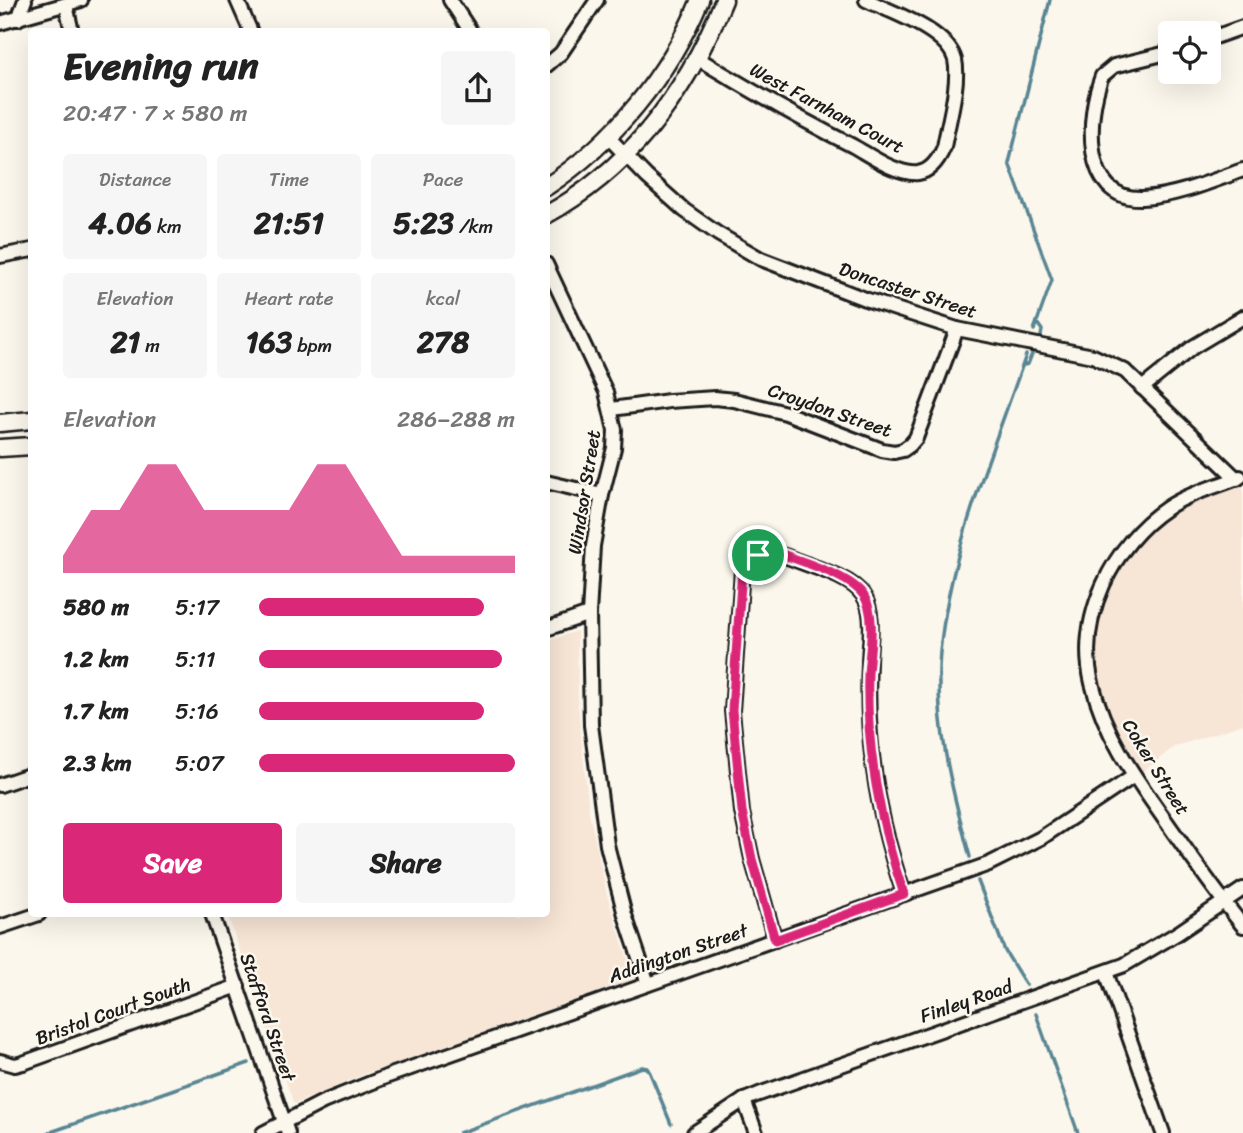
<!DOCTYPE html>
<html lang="en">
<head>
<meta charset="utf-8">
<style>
	body { margin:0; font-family:Sriracha,sans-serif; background:#f6f6f6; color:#222; height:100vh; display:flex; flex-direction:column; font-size:26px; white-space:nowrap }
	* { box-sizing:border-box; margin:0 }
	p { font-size:23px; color:#767676 }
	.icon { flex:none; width:38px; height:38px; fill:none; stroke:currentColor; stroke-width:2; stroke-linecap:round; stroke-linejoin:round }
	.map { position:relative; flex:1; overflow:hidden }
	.details { position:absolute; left:28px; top:28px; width:522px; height:889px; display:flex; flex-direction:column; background:#fff; border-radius:7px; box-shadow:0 7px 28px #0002 }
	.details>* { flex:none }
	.fabs { position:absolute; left:1158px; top:21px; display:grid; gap:14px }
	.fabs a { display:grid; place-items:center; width:63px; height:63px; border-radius:7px; background:#fff; box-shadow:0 7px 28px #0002; font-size:35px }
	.pin { position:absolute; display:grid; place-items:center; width:60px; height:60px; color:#fff; margin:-30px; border:4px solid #fff; border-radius:50%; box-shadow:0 2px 7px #0007 }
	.round { display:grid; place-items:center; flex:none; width:74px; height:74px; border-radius:7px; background:#f6f6f6 }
	.summary { display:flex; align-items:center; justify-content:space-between; height:119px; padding:0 35px }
	h1 { font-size:38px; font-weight:800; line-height:52px }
	.figures { display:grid; grid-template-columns:repeat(3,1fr); gap:10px; height:119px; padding:7px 35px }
	.figures div { display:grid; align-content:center; border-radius:7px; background:#f6f6f6; text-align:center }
	.figures b { font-size:30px; font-weight:800 }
	.figures small { font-size:19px; font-weight:400 }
	.figures p { font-size:19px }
	.chart { height:196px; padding:14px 35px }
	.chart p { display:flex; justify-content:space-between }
	.chart svg { width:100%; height:126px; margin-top:7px; fill:#db2777; opacity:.7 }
	.button { display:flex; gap:14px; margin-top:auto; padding:14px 35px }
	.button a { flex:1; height:80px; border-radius:7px; background:#db2777; color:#fff; font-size:28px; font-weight:800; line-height:80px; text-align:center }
	.button a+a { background:#f6f6f6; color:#222 }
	ul { padding:0 35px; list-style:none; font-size:23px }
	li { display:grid; grid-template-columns:112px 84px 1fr; align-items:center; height:52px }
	li i { height:18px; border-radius:9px; background:#db2777 }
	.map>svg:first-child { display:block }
	.built { fill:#f7e5d5 }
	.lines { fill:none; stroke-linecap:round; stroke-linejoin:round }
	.stream { stroke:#598593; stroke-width:3.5 }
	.minor-casing { stroke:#1c1c1c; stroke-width:18 }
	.major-casing { stroke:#1c1c1c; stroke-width:21 }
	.minor { stroke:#fbf7ec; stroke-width:12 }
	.major { stroke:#fbf7ec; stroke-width:16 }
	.route-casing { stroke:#fff; stroke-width:14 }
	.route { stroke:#db2777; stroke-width:9 }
	.labels { text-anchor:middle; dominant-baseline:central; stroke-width:5; stroke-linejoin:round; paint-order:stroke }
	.street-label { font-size:19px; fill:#1c1c1c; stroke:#fbf7ec }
</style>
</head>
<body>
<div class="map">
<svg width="1243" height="1133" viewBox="0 0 1243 1133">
	<rect width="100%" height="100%" fill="#fbf7ec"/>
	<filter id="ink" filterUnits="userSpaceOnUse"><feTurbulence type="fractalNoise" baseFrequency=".0143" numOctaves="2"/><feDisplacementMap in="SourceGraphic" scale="14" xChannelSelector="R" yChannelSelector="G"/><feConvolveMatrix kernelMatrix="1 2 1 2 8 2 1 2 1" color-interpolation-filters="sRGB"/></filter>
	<g filter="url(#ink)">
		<g class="built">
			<path d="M1243,483V724L1174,747L1141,773L1120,742L1100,698L1094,650L1102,602L1124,558L1157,523L1199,498Z"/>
			<path d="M577,631L578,707L589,812L607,895L634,979L367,1073L294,1104L227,914H546V642Z"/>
		</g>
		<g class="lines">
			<g class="stream">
				<path d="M1037,323L1042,330L1040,343"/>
				<path d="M1034,330L1052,280L1009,163L1050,0"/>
				<path d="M1024,365L1028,364L1035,346"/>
				<path d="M970,857C952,791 934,721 940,652C950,549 993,451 1026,355"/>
				<path d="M978,881L1005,951L1026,985"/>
				<path d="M1036,1014L1078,1133"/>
				<path d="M48,1133L249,1063"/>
				<path d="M459,1133L642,1067L647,1068L650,1073L671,1124"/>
			</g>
			<g class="minor-casing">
				<g id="minor">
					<path d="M237,0L251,32"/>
					<path d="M450,0L471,32"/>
					<path d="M66,5L72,32"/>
					<path d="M18,19L25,0"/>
					<path d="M0,23L81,0"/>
					<path d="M1209,39L1243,27"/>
					<path d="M1171,52L1114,66L1102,76C1087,114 1080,201 1143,198C1177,196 1212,181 1243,170"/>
					<path d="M697,58C748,89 800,119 853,146C871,156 897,175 918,173C931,171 939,159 944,147C948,124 960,83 955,60C947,30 891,12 866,0"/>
					<path d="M546,66L561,53L597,0"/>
					<path d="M608,137L647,177L684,210L718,234L761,259L865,299L957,329L1093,356L1125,371L1237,479"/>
					<path d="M0,256L32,250"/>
					<path d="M546,264L606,392L615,430L614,448L602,495L593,546L589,614L591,725L607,845L625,915L648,984"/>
					<path d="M1142,388L1193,347L1243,317"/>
					<path d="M612,409L669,401L715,398L734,400L786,413L882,450L894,452L903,450L910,445L916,438L957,329"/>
					<path d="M1240,477C1216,487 1189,493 1167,508C1113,544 1076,618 1092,683C1105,738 1139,783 1170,827C1194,861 1217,894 1243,926"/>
					<path d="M546,482L602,495"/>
					<path d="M546,629L589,614"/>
					<path d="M0,785L32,774"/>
					<path d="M212,914L288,1133"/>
					<path d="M0,927L39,914"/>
					<path d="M775,940L752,859L742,812L732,711L742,570C757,549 771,550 793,559C813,567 851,577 863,595C876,613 869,643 869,663C865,741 879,821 904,894"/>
					<path d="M1106,972L1163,1133"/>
					<path d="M0,1061L15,1065L23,1063L238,986"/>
					<path d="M744,1100L756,1133"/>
					<path d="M263,1133L323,1102L388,1076L989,864L1041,838L1134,776"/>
					<path d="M694,1133L744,1100L759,1094L1124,965L1178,933L1243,889"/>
				</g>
			</g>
			<g class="major-casing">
				<g id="major">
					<path d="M546,187C613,143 669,75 700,0"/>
					<path d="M546,215C632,168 688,89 724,0"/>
					<path d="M0,423L32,420"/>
					<path d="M0,448L32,446"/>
				</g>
			</g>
			<use href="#minor" class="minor"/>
			<use href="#major" class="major"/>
		</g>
	</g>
	<g class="lines" filter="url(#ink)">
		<g class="route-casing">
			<path id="route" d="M774,551C798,561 851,575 864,596C877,617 869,651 868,675C866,748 880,825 904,894L775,940L752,859L742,811L732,710L742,570L758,555Z"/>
		</g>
		<use href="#route" class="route"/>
	</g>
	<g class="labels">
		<g class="street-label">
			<text transform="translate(827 108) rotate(28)">West Farnham Court</text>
			<text transform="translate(908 290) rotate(18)">Doncaster Street</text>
			<text transform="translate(830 410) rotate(19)">Croydon Street</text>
			<text transform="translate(584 492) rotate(-81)">Windsor Street</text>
			<text transform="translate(1156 767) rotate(58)">Coker Street</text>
			<text transform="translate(678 953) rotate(-19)">Addington Street</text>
			<text transform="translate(966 1001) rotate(-19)">Finley Road</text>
			<text transform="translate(113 1011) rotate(-20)">Bristol Court South</text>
			<text transform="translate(268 1017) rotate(71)">Stafford Street</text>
		</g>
	</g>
</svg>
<div class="fabs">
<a><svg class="icon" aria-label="locate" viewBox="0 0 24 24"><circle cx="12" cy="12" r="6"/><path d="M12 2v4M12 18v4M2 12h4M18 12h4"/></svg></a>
</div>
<div class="pin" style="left:758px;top:555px;background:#1e9e55"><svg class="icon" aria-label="arrive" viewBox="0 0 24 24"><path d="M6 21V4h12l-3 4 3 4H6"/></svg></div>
<section class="details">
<div class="summary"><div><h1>Evening run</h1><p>20:47 · 7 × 580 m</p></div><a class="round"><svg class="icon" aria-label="share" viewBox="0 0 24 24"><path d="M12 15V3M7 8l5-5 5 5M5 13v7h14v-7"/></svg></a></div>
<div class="figures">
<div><p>Distance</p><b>4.06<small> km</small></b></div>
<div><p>Time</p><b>21:51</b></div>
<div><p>Pace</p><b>5:23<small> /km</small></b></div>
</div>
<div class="figures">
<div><p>Elevation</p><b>21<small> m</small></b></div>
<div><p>Heart rate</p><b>163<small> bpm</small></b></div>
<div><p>kcal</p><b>278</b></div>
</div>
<div class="chart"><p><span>Elevation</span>286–288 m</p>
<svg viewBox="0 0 160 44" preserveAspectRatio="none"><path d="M0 44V38L10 22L20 22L30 6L40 6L50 22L60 22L70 22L80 22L90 6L100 6L110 22L120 38L130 38L140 38L150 38L160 38V44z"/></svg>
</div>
<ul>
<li><b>580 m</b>5:17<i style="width:88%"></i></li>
<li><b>1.2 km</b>5:11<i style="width:95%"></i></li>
<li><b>1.7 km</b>5:16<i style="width:88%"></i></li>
<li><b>2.3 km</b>5:07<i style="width:100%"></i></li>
</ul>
<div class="button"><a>Save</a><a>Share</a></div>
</section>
</div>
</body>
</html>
